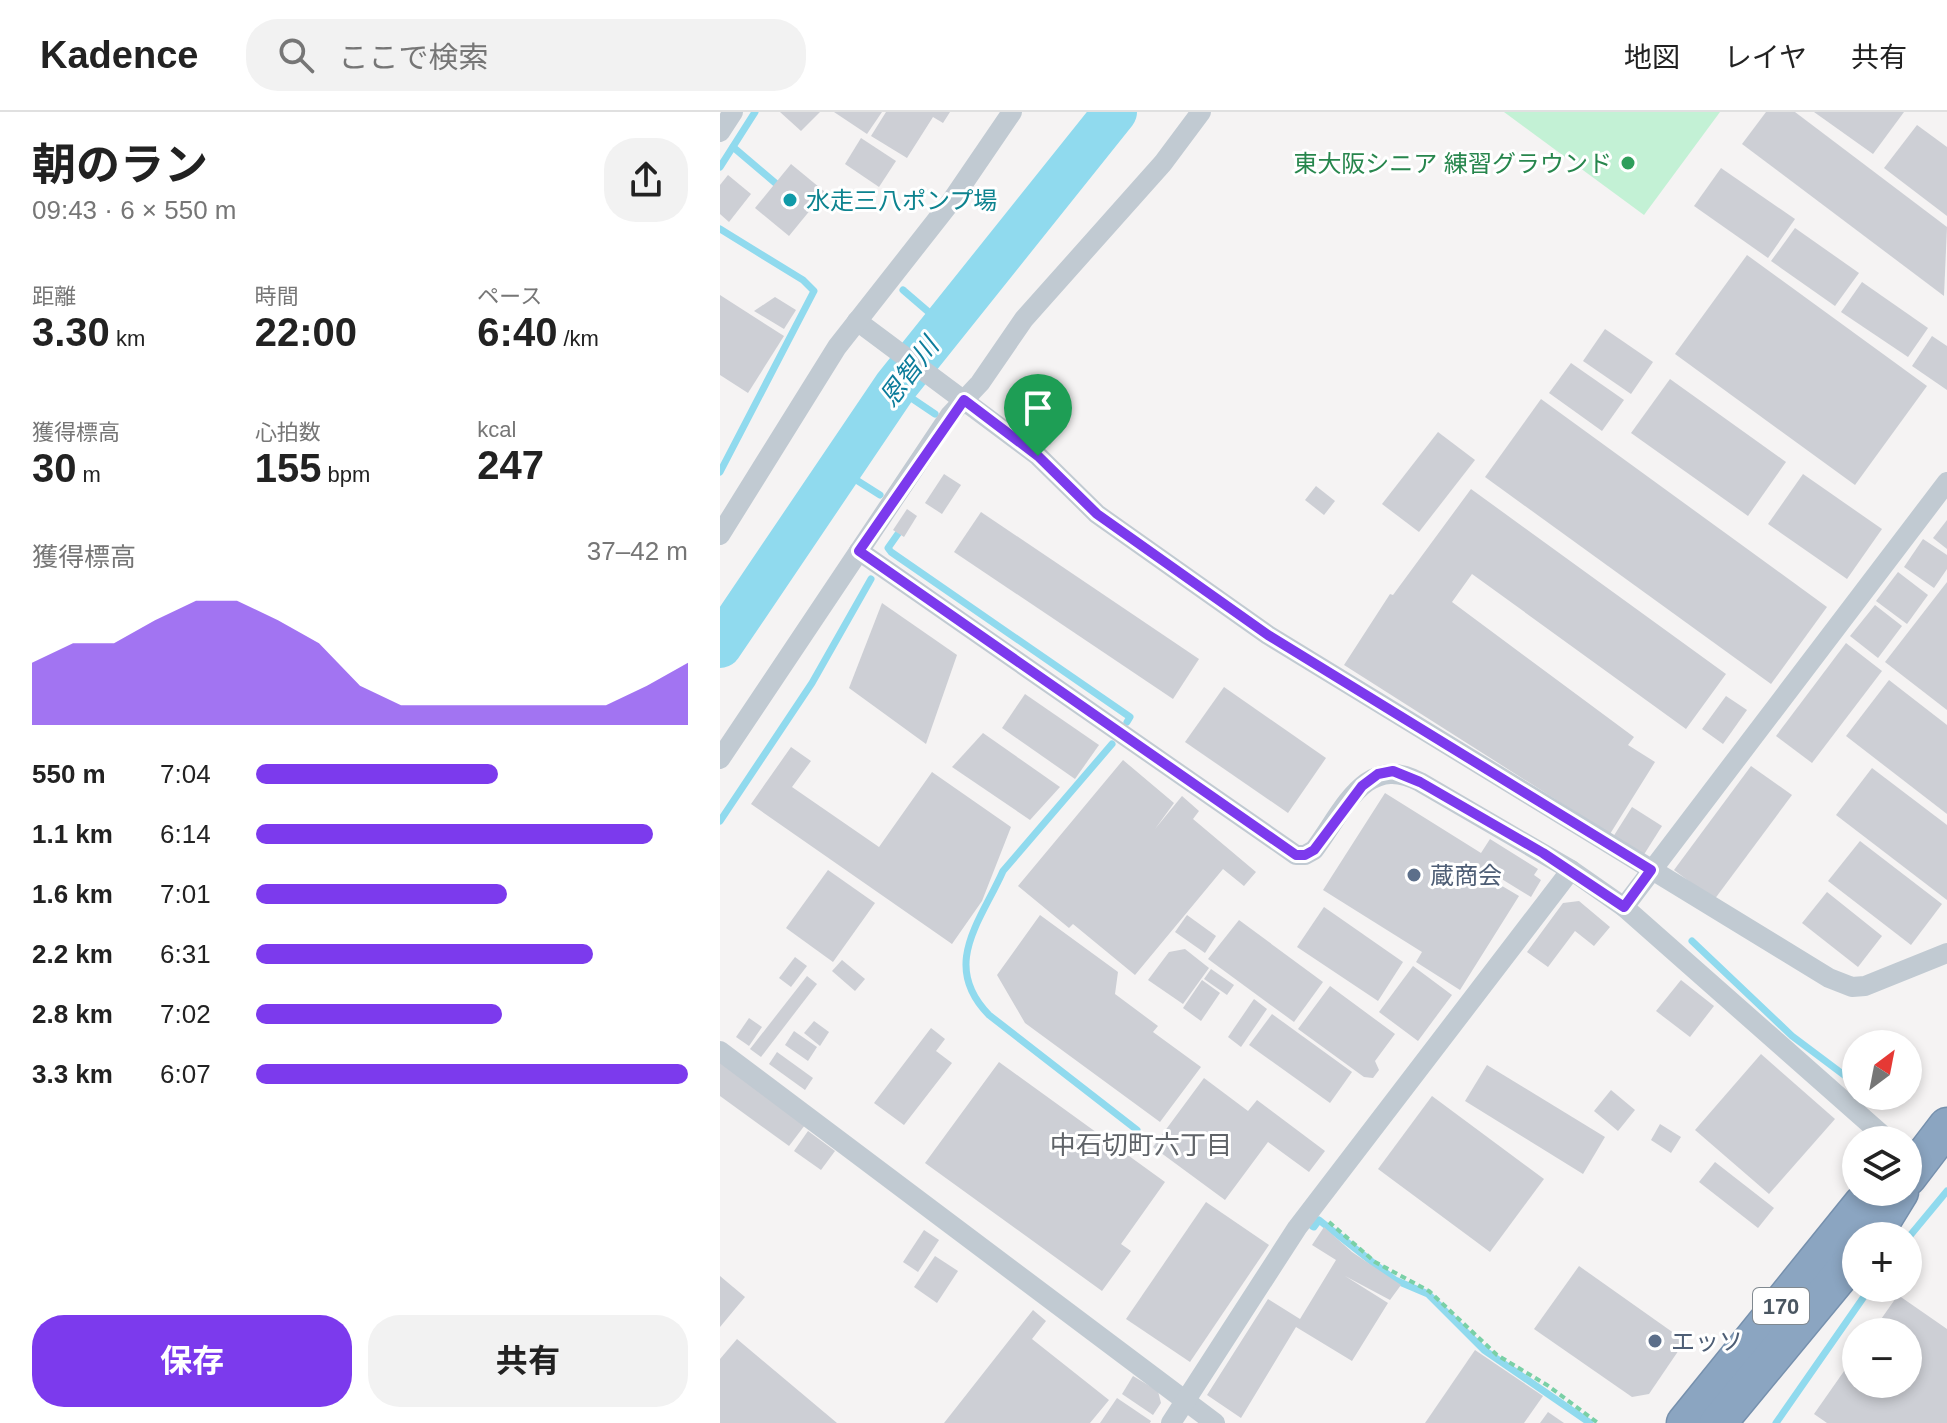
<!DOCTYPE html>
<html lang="ja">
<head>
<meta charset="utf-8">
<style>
	body { margin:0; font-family:Arial,"Noto Sans JP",sans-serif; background:#f2f2f2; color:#222; height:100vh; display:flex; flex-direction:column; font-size:30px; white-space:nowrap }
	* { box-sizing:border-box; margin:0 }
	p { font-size:26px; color:#767676 }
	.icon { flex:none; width:44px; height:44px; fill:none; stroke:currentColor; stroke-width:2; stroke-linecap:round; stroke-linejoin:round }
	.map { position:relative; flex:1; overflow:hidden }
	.drawer { display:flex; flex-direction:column; background:#fff; width:720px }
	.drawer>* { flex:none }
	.needle { width:52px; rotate:32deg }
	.fabs { position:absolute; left:1122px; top:918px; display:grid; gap:16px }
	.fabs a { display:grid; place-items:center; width:80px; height:80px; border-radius:50%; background:#fff; box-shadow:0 4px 12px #0003; font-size:40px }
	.pin { position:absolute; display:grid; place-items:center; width:68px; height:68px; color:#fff; margin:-82px -34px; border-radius:50% 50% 50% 0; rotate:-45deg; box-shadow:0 0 8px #0007 }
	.pin .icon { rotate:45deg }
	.round { display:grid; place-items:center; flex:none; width:84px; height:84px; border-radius:32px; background:#f2f2f2 }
	.summary { display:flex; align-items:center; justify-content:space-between; height:136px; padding:0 32px }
	h1 { font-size:44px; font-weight:700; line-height:60px }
	.figures { display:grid; grid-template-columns:repeat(3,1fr); gap:12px; height:136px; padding:8px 32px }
	.figures div { display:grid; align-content:center }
	.figures b { font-size:40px; font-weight:700 }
	.figures small { font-size:22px; font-weight:400 }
	.figures p { font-size:22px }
	.chart { height:224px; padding:16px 32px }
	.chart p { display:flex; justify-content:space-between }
	.chart svg { width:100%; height:144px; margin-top:8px; fill:#7c3aed; opacity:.7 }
	.primary-button { display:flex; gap:16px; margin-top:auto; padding:16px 32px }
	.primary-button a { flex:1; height:92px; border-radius:32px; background:#7c3aed; color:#fff; font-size:32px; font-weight:700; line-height:92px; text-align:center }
	.primary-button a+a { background:#f2f2f2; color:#222 }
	ul { padding:0 32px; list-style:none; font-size:26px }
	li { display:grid; grid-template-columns:128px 96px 1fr; align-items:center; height:60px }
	li i { height:20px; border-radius:10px; background:#7c3aed }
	header { display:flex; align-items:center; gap:48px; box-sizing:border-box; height:112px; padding:0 40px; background:#fff; border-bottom:2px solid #e0e0e0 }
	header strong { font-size:38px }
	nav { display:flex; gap:44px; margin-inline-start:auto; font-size:28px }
	.search { width:560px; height:72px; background:#f2f2f2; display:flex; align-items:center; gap:20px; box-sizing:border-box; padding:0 28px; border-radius:32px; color:#767676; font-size:30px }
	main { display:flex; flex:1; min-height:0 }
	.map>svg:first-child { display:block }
	.green { fill:#c3f1d5 }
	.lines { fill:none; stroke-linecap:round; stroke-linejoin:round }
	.stream { stroke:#90daee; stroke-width:7 }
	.river { stroke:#90daee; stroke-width:44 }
	.building { fill:#cdcfd5 }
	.highway-casing { stroke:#7690ad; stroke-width:39 }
	.path { stroke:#7ad0a6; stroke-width:4; stroke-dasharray:6 4; stroke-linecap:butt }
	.street { stroke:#c1cad2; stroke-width:20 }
	.highway { stroke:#8ba5c1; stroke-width:36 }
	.route-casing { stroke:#fff; stroke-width:16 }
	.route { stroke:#7c3aed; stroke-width:10 }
	.leisure-dot { fill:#2e9e5b; stroke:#fff; stroke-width:3 }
	.culture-dot { fill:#0f9aa8; stroke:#fff; stroke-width:3 }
	.service-dot { fill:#5c6f8a; stroke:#fff; stroke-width:3 }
	.labels { text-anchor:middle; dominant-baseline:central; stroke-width:6; stroke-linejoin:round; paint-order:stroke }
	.shield { fill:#fff; stroke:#808990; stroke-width:2 }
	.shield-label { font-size:22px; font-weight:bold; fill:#4a5661 }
	.leisure-label { font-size:24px; fill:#27864d; stroke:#fff; text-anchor:end }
	.culture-label { font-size:24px; fill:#0d838f; stroke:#fff; text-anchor:start }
	.service-label { font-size:24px; fill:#4e5e75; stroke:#fff; text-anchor:start }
	.water-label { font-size:26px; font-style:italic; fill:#0c7c9b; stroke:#fff }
	.neighbourhood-label { font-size:26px; fill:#5f6368; stroke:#fff }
</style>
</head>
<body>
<header>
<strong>Kadence</strong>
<div class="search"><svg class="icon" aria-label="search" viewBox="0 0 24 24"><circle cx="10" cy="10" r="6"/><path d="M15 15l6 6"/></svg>ここで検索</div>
<nav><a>地図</a><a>レイヤ</a><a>共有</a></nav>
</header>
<main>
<section class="drawer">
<div class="summary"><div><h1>朝のラン</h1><p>09:43 · 6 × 550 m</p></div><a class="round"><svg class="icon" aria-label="share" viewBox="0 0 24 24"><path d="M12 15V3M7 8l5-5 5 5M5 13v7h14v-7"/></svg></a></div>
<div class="figures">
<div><p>距離</p><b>3.30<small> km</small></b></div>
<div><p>時間</p><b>22:00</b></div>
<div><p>ペース</p><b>6:40<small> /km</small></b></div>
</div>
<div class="figures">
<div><p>獲得標高</p><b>30<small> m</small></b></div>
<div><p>心拍数</p><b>155<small> bpm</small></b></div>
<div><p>kcal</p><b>247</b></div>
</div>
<div class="chart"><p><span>獲得標高</span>37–42 m</p>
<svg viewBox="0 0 160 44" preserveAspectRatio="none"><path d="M0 44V25L10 19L20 19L30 12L40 6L50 6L60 12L70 19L80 32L90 38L100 38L110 38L120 38L130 38L140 38L150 32L160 25V44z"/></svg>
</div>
<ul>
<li><b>550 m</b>7:04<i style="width:56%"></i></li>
<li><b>1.1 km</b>6:14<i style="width:92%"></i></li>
<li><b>1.6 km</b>7:01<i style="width:58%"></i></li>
<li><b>2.2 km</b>6:31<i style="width:78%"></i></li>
<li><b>2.8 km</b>7:02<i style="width:57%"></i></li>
<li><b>3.3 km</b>6:07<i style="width:100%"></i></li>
</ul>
<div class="primary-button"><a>保存</a><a>共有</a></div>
</section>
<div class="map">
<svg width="1227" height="1311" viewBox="0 0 1227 1311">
	<rect width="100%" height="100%" fill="#f5f3f3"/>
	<path class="green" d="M784,0H1000L924,103Z"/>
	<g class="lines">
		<g class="stream">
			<path d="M13,35L60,75"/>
			<path d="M0,55L35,0"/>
			<path d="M0,117L83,168L94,179L0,360"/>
			<path d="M183,178L226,215"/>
			<path d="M175,275L215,302"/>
			<path d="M119,357L160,383"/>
			<path d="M182,416L168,436L171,440L410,605L407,610"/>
			<path d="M392,632L283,759C261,809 220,853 269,903L417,1018"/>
			<path d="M0,709L92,571L151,467"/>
			<path d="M972,829L1072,924L1136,972"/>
			<path d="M1152,984L1158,989"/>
			<path d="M592,1114L594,1115L599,1108L675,1168L708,1182L764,1238L870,1311"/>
			<path d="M1188,1126L1227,1079"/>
			<path d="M1056,1311L1150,1176"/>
		</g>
		<path class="river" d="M0,534L175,275L395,0"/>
	</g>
	<g class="building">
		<path d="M60,0H100L81,19Z"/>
		<path d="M114,0H162L147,22Z"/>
		<path d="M166,0H230L223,11L213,5L187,46L151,24Z"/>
		<path d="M1046,0H1075L1227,115L1224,184L1022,32Z"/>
		<path d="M1094,0H1184L1153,42Z"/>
		<path d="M1197,13L1227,35V104L1164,56Z"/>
		<path d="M141,26L176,49L159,75L125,52Z"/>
		<path d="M71,52L105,80L69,124L35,96Z"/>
		<path d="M1001,56L1075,107L1048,146L974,94Z"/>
		<path d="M8,63L31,82L9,110L0,102V73Z"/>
		<path d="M1075,116L1139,161L1115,194L1051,149Z"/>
		<path d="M1027,143L1207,274L1135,373L955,242Z"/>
		<path d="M1142,170L1208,216L1188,245L1121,200Z"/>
		<path d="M0,183L64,224L28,281L0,263Z"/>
		<path d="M55,185L76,198L64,217L34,199Z"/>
		<path d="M885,217L933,250L911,282L863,249Z"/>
		<path d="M1212,224L1227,234V278L1192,254Z"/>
		<path d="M851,251L904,288L882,319L829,281Z"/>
		<path d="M950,267L1066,350L1028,404L911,321Z"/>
		<path d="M309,281L347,312L330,333L292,302Z"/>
		<path d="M821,287L1107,495L1051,572L765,365Z"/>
		<path d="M718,320L755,348L699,420L662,392Z"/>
		<path d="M224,362L241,373L222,402L205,391Z"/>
		<path d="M1083,362L1162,417L1127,467L1048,412Z"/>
		<path d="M596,374L615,389L604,403L585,388Z"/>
		<path d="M751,377L1006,562L966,617L752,462L732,490L914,625L908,633L935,650L890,722L624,553L670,482L673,483Z"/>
		<path d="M187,397L197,404L184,425L173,418Z"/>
		<path d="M261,400L479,547L453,587L234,440Z"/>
		<path d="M1227,408V437L1213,426Z"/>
		<path d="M1203,427L1227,443V457L1214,476L1184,455Z"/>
		<path d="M1178,460L1208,483L1187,512L1156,489Z"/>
		<path d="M1227,470V598L1165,550Z"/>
		<path d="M162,491L237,543L206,632L129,576Z"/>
		<path d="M1155,493L1182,514L1158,546L1130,524Z"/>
		<path d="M1126,531L1162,559L1092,651L1056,624Z"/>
		<path d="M1169,568L1227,613V702L1126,624Z"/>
		<path d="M504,575L606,646L568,701L465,630Z"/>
		<path d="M305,582L379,633L355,667L282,616Z"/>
		<path d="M1006,584L1027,598L1003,632L982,617Z"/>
		<path d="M263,621L340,675L310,708L232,655Z"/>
		<path d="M71,635L91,649L72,675L159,735L212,660L291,715L262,789L232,832L31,692Z"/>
		<path d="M403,648L454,691L435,717L462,684L479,699L473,707L536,760L524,774L503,757L415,863L353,812L349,816L298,774Z"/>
		<path d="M1031,654L1072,683L994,788L954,758Z"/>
		<path d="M1152,656L1227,713V788L1116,703Z"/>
		<path d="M665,681L761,741L770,727L818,757L814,763L821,768L811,785L780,766L777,771L799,784L740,878L696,850L702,840L603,778Z"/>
		<path d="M912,695L942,714L923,744L893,725Z"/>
		<path d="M1140,729L1222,792L1191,833L1108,769Z"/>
		<path d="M108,758L155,791L113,850L66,816Z"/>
		<path d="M1107,780L1162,824L1138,855L1082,811Z"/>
		<path d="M859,789L890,815L874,834L855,819L828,855L807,840L843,791Z"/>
		<path d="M604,795L683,850L658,889L577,835Z"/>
		<path d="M320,803L398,860L395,882L438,914L433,920L481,955L440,1010L305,911L277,863Z"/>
		<path d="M467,803L496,824L485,841L455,820Z"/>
		<path d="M519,808L603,870L574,910L488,847Z"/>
		<path d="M465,837L489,856L463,892L428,868L449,840Z"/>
		<path d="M75,845L87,854L71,875L59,866Z"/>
		<path d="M122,848L145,867L135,879L112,859Z"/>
		<path d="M693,854L732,883L698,929L659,900Z"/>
		<path d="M491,857L514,873L507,883L484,867Z"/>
		<path d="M87,864L97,872L41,945L30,937Z"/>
		<path d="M482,868L500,881L481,909L463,896Z"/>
		<path d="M961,868L994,894L970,925L936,899Z"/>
		<path d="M610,874L675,922L655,949L659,958L653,966L644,965L578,917Z"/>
		<path d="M534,887L547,897L521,935L508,925Z"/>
		<path d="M552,902L632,960L610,991L529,933Z"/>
		<path d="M29,906L42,915L29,934L16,925Z"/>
		<path d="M94,909L109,920L100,934L84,921Z"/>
		<path d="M211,916L225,927L216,939L232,951L184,1013L154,991Z"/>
		<path d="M74,919L97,935L88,949L65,933Z"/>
		<path d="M57,940L93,966L85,978L49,952Z"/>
		<path d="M1041,942L1115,1007L1049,1082L975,1018Z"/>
		<path d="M0,950L85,1013L69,1034L0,984Z"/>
		<path d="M279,950L445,1070L401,1132L411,1139L382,1179L205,1051Z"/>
		<path d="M767,953L885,1025L863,1062L745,989Z"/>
		<path d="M484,966L528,999L537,988L605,1039L589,1060L548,1030L505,1088L433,1035Z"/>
		<path d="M891,978L915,998L898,1019L874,999Z"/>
		<path d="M712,984L824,1067L770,1140L658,1057Z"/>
		<path d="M940,1012L961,1025L951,1041L931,1028Z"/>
		<path d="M88,1019L115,1039L101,1058L74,1039Z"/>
		<path d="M995,1050L1054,1096L1038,1116L979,1070Z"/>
		<path d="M486,1090L549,1133L470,1250L406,1207Z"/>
		<path d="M604,1115L632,1140L681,1173L670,1188L625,1164L668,1191L632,1249L576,1215L521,1306L487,1283L548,1187L580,1207L616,1148L592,1133Z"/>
		<path d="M204,1118L219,1128L198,1160L183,1150Z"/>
		<path d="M215,1144L238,1159L217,1191L194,1175Z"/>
		<path d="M859,1154L965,1229L929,1282L912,1285L814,1217Z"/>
		<path d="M0,1164L25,1185L0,1215Z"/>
		<path d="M1178,1183L1227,1217V1311H1107L1094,1302L1136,1242V1272H1188V1220H1152Z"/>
		<path d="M313,1198L326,1209L312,1227L389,1288L370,1311H224Z"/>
		<path d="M17,1227L117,1311H0V1247Z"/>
		<path d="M755,1238L823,1284L804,1311H705Z"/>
		<path d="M413,1264L438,1279L441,1291L433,1303L402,1282Z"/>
		<path d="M397,1286L431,1309L430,1311H380Z"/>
		<path d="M828,1300L844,1311H820Z"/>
	</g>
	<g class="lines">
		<g class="highway-casing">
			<g id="highway">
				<path d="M1188,1065L1227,1014"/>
				<path d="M1153,1124L1180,1080"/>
				<path d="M965,1311L1142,1092L1158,1080"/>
				<path d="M998,1311L1136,1144"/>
			</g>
		</g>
		<path class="path" d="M609,1110L655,1150L709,1179L777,1243L827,1273L878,1311"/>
		<g class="street">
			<path d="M0,20L13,0"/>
			<path d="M137,209L318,344L377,402L548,523L1109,866L1132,875L1145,874L1227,841"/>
			<path d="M0,423L117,235L230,91L292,0"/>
			<path d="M139,439L576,743H585L594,738C623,700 645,640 700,670L851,758L904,795L1168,1028"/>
			<path d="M0,647L230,303L260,271L304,207L443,51L481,0"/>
			<path d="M904,795L1227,370"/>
			<path d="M0,939L495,1311"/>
			<path d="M451,1311L577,1116L851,758"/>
		</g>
		<use href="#highway" class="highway"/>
	</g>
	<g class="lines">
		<g class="route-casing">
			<path id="route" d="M244,288L318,344L377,402L548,523L931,758L904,795L823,741L700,670L673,659L658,662L642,674L594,738L585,743H576L139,439Z"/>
		</g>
		<use href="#route" class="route"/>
	</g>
	<circle class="leisure-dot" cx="908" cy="51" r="8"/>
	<circle class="culture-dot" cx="70" cy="88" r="8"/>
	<g class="service-dot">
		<circle cx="694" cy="763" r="8"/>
		<circle cx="935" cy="1229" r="8"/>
	</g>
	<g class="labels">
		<rect class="shield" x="1033" y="1176" width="56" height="36" rx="6"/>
		<g class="shield-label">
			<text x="1061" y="1194">170</text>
		</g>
		<g class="leisure-label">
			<text x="892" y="51">東大阪シニア 練習グラウンド</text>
		</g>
		<g class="culture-label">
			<text x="86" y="88">水走三八ポンプ場</text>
		</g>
		<g class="service-label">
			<text x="710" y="763">蔵商会</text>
			<text x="951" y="1229">エッソ</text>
		</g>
		<g class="water-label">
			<text transform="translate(189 260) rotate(-53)">恩智川</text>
		</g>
		<g class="neighbourhood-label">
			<text x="421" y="1033">中石切町六丁目</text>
		</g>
	</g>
</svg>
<div class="fabs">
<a><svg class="needle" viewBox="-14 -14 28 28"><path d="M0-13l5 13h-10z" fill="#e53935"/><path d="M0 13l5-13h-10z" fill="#767676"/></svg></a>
<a><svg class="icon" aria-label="layers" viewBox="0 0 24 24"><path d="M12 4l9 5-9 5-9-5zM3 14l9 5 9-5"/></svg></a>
<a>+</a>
<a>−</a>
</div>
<div class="pin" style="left:318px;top:344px;background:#1e9e55"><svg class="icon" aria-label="arrive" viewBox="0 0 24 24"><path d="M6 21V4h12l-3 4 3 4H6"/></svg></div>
</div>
</main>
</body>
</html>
